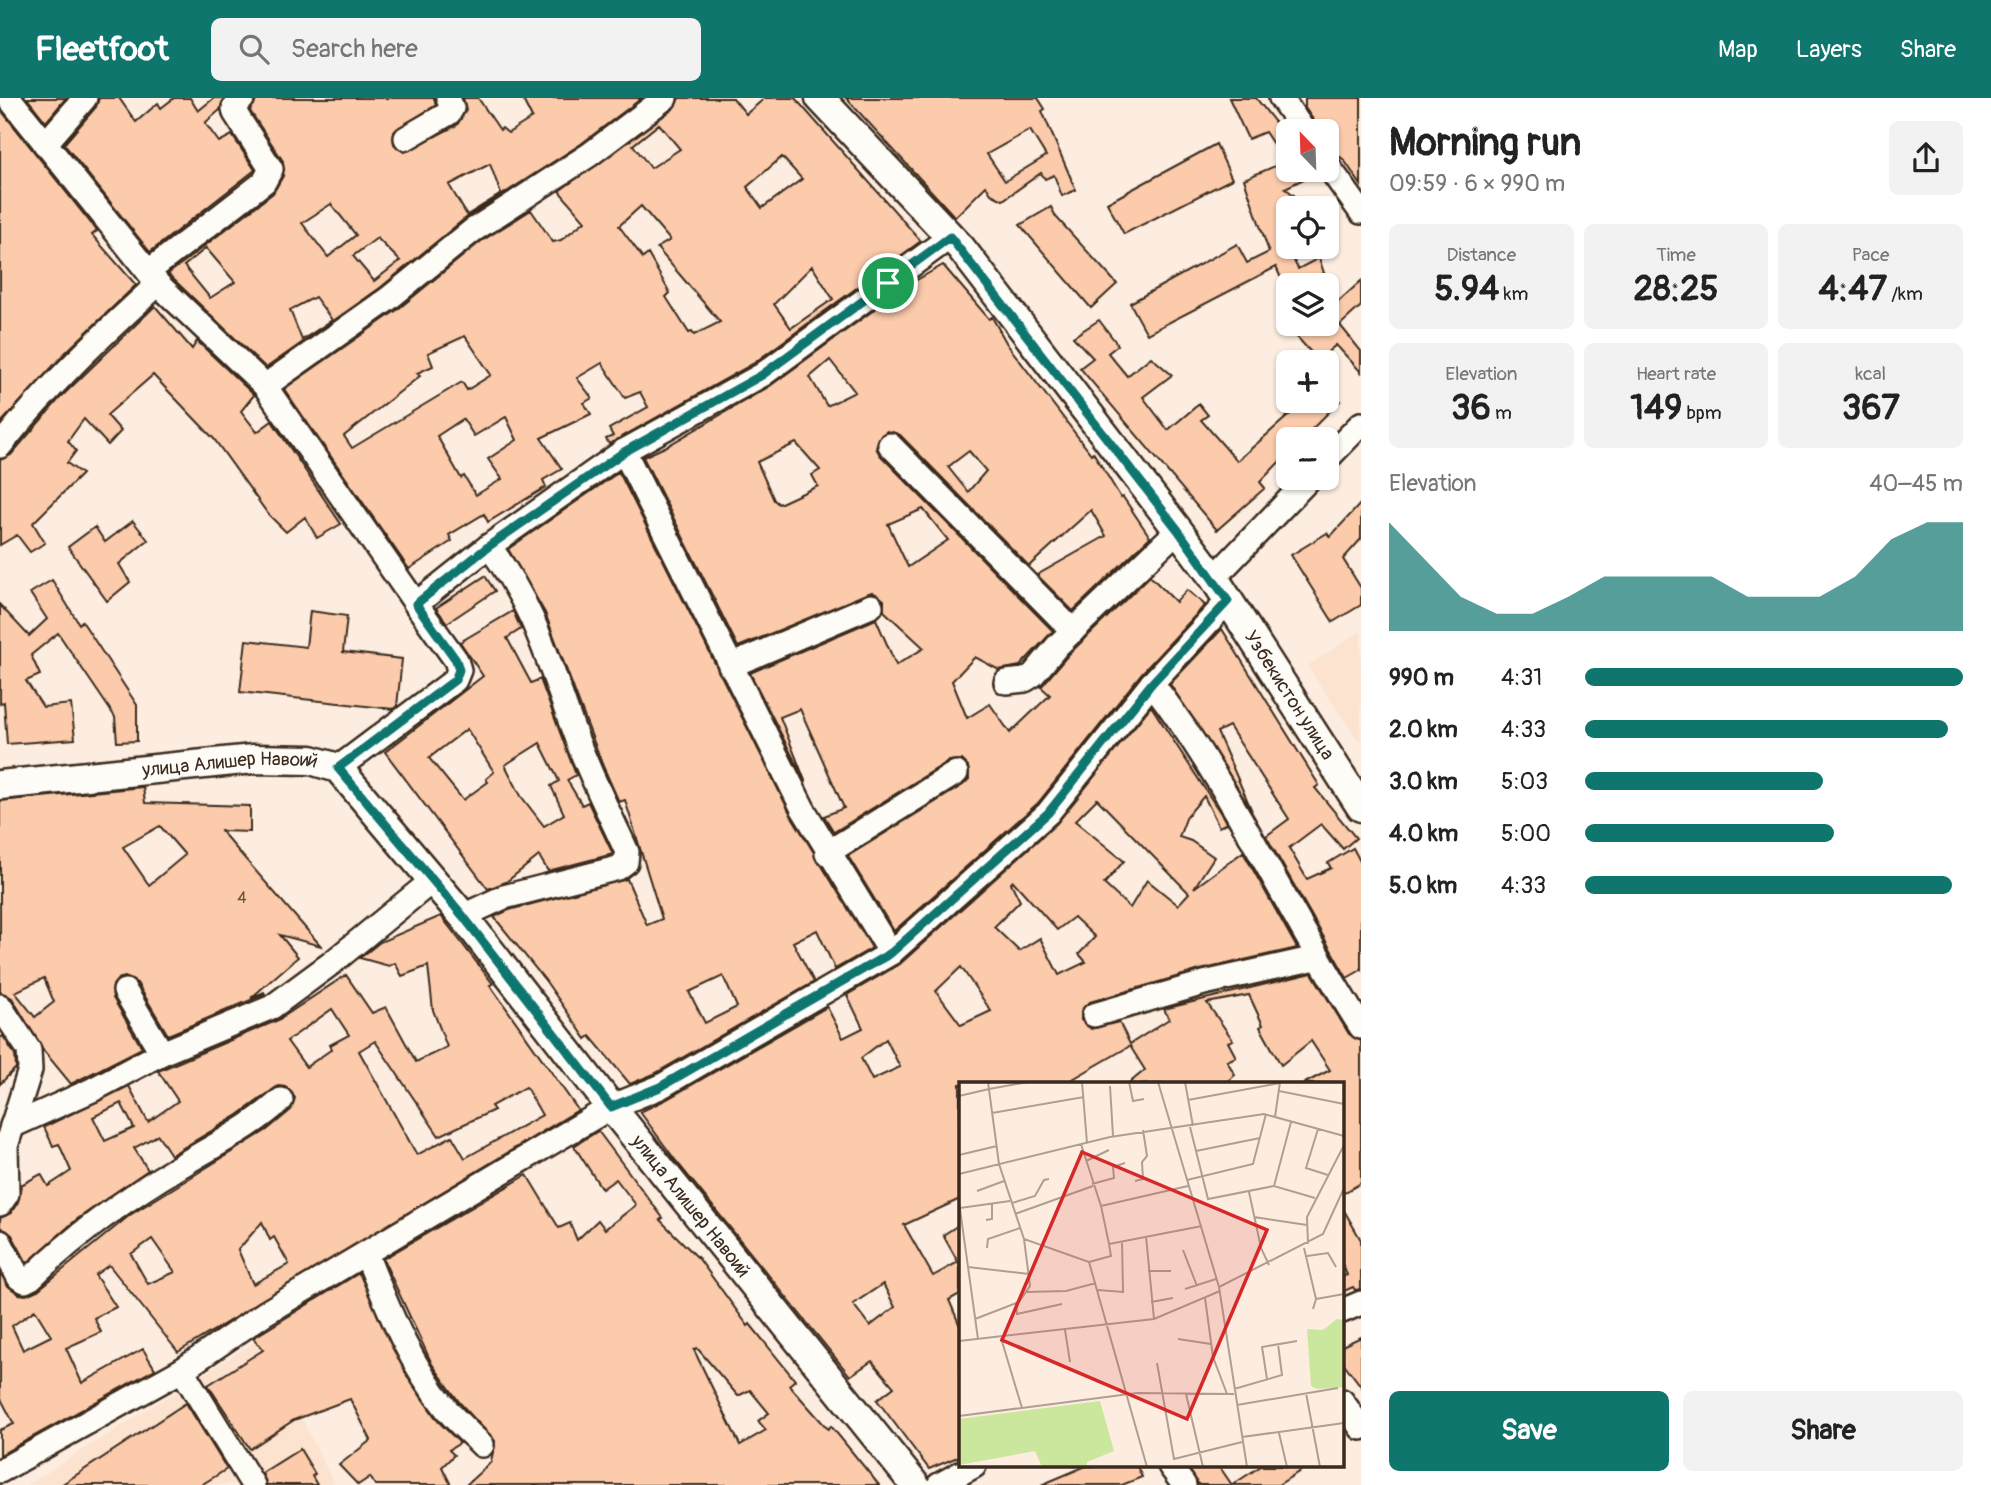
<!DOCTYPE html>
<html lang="en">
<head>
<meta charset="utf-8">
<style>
	body { margin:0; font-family:Pangolin,sans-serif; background:#f2f2f2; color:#222; height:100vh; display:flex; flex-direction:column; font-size:26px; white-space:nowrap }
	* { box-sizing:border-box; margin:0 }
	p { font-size:23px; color:#767676 }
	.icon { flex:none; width:38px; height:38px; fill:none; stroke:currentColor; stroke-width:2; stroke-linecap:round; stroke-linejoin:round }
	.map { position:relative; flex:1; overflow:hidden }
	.panel { display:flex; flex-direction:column; background:#fff; width:630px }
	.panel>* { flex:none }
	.needle { width:46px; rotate:337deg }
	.controls { position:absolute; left:1276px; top:21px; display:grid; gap:14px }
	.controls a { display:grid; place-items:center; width:63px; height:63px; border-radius:10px; background:#fff; box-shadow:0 2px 5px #0004; font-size:35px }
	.pin { position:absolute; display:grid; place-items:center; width:60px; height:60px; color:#fff; margin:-30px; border:4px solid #fff; border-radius:50%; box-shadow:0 2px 7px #0007 }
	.round { display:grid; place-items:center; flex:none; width:74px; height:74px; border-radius:10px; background:#f2f2f2 }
	.overview { display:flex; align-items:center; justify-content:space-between; height:119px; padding:0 28px }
	h1 { font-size:38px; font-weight:800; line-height:52px }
	.stats { display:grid; grid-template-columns:repeat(3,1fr); gap:10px; height:119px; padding:7px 28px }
	.stats div { display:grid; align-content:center; border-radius:10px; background:#f2f2f2; text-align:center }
	.stats b { font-size:35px; font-weight:800 }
	.stats small { font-size:19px; font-weight:400 }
	.stats p { font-size:19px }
	.chart { height:196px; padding:14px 28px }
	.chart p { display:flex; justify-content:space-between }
	.chart svg { width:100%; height:126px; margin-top:7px; fill:#0f766e; opacity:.7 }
	.action { display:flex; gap:14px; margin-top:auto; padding:14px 28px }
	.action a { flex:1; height:80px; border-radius:10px; background:#0f766e; color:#fff; font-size:28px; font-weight:800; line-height:80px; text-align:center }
	.action a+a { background:#f2f2f2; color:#222 }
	ul { padding:0 28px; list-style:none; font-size:23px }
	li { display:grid; grid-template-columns:112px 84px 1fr; align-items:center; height:52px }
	li i { height:18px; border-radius:9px; background:#0f766e }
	header { display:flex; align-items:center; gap:42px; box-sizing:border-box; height:98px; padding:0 35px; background:#0f766e; color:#fff }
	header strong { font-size:33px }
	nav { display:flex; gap:38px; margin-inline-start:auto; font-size:24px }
	.search { width:490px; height:63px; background:#f2f2f2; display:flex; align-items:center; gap:18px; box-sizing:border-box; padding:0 24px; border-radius:10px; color:#767676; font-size:26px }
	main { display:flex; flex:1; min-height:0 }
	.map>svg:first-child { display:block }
	.built { fill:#fce3d0 }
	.building { fill:#fbcbab; stroke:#3b2a1e; stroke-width:2; fill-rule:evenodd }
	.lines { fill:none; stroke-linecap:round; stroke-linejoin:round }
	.minor-casing { stroke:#3b2a1e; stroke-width:28 }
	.major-casing { stroke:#3b2a1e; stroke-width:33 }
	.minor { stroke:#fdfcf7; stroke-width:23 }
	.major { stroke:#fdfcf7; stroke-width:28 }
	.route-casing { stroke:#fff; stroke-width:14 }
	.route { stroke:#0f766e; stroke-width:9 }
	.labels { text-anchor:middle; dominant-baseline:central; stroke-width:5; stroke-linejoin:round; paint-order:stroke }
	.number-label { font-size:16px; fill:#6b5241 }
	.street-label { font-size:19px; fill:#3b2a1e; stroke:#fdfcf7 }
	.inset-road { fill:none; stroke:#af9f92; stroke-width:2 }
	.view { fill:#d62828; fill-opacity:0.15; stroke:#d62828; stroke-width:3.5 }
	.inset-edge { fill:none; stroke:#3b2a1e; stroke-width:3.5 }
</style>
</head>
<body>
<header>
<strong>Fleetfoot</strong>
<div class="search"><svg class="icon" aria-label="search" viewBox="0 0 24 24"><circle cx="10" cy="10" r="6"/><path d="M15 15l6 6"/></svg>Search here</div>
<nav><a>Map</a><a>Layers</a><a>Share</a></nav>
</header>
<main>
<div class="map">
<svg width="1361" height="1387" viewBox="0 0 1361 1387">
	<rect width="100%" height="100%" fill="#fcede0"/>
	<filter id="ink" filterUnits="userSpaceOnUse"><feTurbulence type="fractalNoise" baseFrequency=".0143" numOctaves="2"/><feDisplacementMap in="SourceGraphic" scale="14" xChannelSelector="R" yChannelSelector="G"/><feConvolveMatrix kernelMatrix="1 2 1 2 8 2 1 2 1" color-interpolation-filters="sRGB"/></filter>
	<g filter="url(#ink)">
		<g class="built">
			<path d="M1361,533V647L1307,568Z"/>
			<path d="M261,1240L335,1387H27Z"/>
		</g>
		<g class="building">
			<path d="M27,0H66L46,24Z"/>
			<path d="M99,0H119L136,24L158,5L161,10L174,0H190L198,13L214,0H224L220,12L205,25L219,44L232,37L255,72L150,154L64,46L96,9Z"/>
			<path d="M257,0H434L436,7L394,34V46L405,54L457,27L466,12L463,0H478L500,32L502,30L508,35L532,20L522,0H642L581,46L463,122L380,190L266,270L168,176L273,95L283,78V63L250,13ZM490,66L501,96L467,117L449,87ZM331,106L356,137L328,159L302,125ZM377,140L400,163L374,183L353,158ZM206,150L235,184L210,200L184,168ZM315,199L332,222L302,242L290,212Z"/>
			<path d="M679,0H733L746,16L765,0H795L921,143L754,265L609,346L606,341L613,338L609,331L648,309L640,294L625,300L602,265L577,280L592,300L584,305L591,316L541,340L562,371L543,382L546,389L488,424L484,416L449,437L452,443L409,471L284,291L397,212L480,144L531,112L553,144L561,142L585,123L559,93L673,11ZM659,26L680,51L651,70L633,47ZM782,59L802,81L762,110L747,89ZM641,108L670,142L657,150L720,224L694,237L692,234L689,235L666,199L670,195L648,156L643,160L619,128ZM812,168L833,201L791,230L774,206ZM465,238L491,277L467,292L462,284L352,350L344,338L420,278L417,275L433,268L428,255ZM506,319L517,342L488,361L502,381L476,397L464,378L461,380L437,338L463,321L474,338Z"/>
			<path d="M846,0H1038L1045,11L1042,13L1076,92L1062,98L1054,77L1045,81L1041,75L1003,102L991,96L986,88L955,119ZM1030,32L1046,58L1005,83L987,56Z"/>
			<path d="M1229,0H1256L1288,41V72H1314L1316,75L1285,90L1310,110H1288V151L1298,171L1319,160L1324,175L1303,187H1284L1276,169L1147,236L1130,205L1237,146L1247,165L1269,154L1244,81L1285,64L1265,34L1248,41Z"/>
			<path d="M1305,0H1361V87L1344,62L1334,54L1326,42V33H1321L1305,10Z"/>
			<path d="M0,11L97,133L92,137L136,187L66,254L0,326Z"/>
			<path d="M1216,46L1232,81L1124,136L1107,105Z"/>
			<path d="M1051,109L1056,119L1117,186L1091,210L1020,127Z"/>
			<path d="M943,167L989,221L992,219L1007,246L1091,356L1093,354L1121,400L1123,399L1150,439L1073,513L1037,477L1106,438L1091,412L1029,468L900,337L887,333L880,338L876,350L880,357L1053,533L1020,568L999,572L975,559L952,583L967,620L990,606L1010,635L1050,597L1041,589L1068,557L1150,478L1176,504L1187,492L1205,507L1141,576L1038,705L894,833L848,758L963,687L969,681L968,668L962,662L949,663L834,734L824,718L844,710L800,611L780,619L806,685L750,575L876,521L896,567L924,550L884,513V502L872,494L738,549L643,359L667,348L770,288L908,187ZM830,262L855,294L827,308L810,279ZM796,345L820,372L812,377L818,388L779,406L774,402L757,364ZM969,353L986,373L968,394L948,369ZM923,411L948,442L908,469L888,426Z"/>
			<path d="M1361,183V208L1340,227L1361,253V274L1336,247L1318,262L1285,226H1326V209L1329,212Z"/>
			<path d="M155,208L192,251L197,243L254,297L241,313L257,334L272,323L341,426L317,440L305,419L286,434L268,416L214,341L153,277L107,317L121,333L108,347L84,321L68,343L76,353L67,365L82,376L33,425L45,445L30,454L17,437L0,447V362L11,357L60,300Z"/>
			<path d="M1099,222L1118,247L1108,255L1127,278L1151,259L1172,277L1143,299L1168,332L1199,306L1208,317L1201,322L1237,363L1305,303H1340L1302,341H1288V355L1260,384L1265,390L1217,432L1080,270L1093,260L1073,239Z"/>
			<path d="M619,374L791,717L872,850L835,871L817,832L793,844L814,884L654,976L630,986L590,938L586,941L545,882L494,819L509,812L627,781L647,827L662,821L625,702L619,704L603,668L545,515L508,451ZM723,878L737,909L705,925L689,894Z"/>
			<path d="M1361,405V441L1343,461L1361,490V507L1333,524L1291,457L1327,435L1330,439Z"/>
			<path d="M133,423L148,442L119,466L130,484L107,503L68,449L95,429L105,444Z"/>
			<path d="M485,478L495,493L447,525L436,510Z"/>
			<path d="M52,482L79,526L82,523L137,607V643L117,644L115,619L58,535L31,557L40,577L26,583L43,609L71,606L75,641L7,646L4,604L0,606V507L29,538L47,521L30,495Z"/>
			<path d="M310,513L347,518L343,554L402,561L397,608L393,611L240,594L246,542L306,549Z"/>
			<path d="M513,513L521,531L507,540L531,585L540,581L576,677L567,682L582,707L588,704L613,756L548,773L539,758L506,784L488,791L385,654L483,578L460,544ZM467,631L494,674L486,681L488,684L463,702L429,660ZM540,645L559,683L551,688L564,716L544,728L521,698L505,667Z"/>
			<path d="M1222,531L1319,687L1315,690L1356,740L1343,751L1321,726L1289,750L1307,781L1331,770L1328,765L1353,750L1361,765V872L1347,880L1266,738L1289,721L1229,628L1217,634L1252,713L1170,586Z"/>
			<path d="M1151,608L1227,725L1219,729L1204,698L1187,718L1179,739L1191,743L1214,759L1194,790L1243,754L1297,850L1200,872L1090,904L1081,913V922L1091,931L1119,924L1130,946L1169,921L1164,911L1312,875L1349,936L1361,943V1085L1342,1096V986H1303L1330,972L1311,943L1281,967L1260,929L1263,927L1249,897L1207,905L1233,942L1228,944L1236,959L1227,963L1235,977L1224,986H1128L1145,972L1130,948L1064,986H960V1101L904,1127L933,1178L958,1164L943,1137L960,1126V1196L949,1202L960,1228V1358L929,1371L877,1302L894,1289L872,1263L850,1278L676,1063L640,1014L667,1001L827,909L843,940L863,930L847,897L900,866L1057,725ZM1097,701L1189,795L1178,807L1147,782L1130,810L1104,786L1124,763L1075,723ZM1013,783L1057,832L1074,819L1095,839L1079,856L1086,864L1059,877L1040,840L1019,853L994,829L1020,803L1011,785ZM961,869L991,913L961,927L936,893ZM886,941L900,969L872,982L861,960ZM883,1186L895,1209L870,1228L853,1206Z"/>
			<path d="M143,689L145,705L250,708V734L221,733L321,848L280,837L298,859L251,900L264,894L265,896L168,937L137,885L125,879L118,881L113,887V900L142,950L71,986L43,952L12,900L0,894V703ZM160,728L185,757L149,787L123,749ZM44,880L54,904L35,919L15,894Z"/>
			<path d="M441,818L493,886L490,887L578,1012L178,1254L109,1167L95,1177L116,1209L94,1220L101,1234L66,1250L82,1285L143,1251L155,1271L0,1357V1332L14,1326L0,1299V1174L7,1187L19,1196L26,1197L38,1192L130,1117L267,1032L291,1012L295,1000L286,989L278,988L238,1017L171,1057L158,1037L134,1050L148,1072L76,1122L27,1165L12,1137L0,1129V1120L11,1115L18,1104L21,1087L41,1076L48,1088L71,1073L59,1046L53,1048L44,1029L129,988L148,1024L178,1003L158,973L278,922L346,877L372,915L386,909L416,964L447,949L433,912L428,868L402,878L395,865L389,868L360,860L380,844ZM332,911L349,937L330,947L332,951L306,969L287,943ZM375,943L439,1038L494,1012L491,1008L526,989L542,1017L465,1060L452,1038L417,1057L359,953ZM121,1005L134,1030L105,1043L93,1019ZM262,1124L270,1142L274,1139L289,1166L253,1186L238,1152ZM152,1141L175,1174L148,1186L131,1156ZM35,1212L51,1238L23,1252L12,1228Z"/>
			<path d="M3,938L15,957L16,970L0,986V940Z"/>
			<path d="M598,1033L663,1120L660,1122L699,1161L748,1228L750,1226L795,1282L789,1287L828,1331L831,1328L879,1387H466L491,1364L495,1343L460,1305L432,1266L383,1161L527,1077L559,1130L570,1125L577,1142L598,1122L605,1131L636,1107L616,1081L602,1091L574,1048ZM697,1250L738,1298L750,1292L769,1315L758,1323L766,1332L740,1347L694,1252Z"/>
			<path d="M1342,1109L1361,1142V1191L1355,1192L1353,1189L1342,1194V1179L1347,1177L1342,1166Z"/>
			<path d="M359,1175L408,1280L438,1323L460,1345L449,1352L454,1357L442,1369L451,1387H375L370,1379L358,1387L339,1367L371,1342L350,1301L294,1322L250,1351L208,1287L263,1252L253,1240Z"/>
			<path d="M1361,1239V1288L1342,1263V1248Z"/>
			<path d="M186,1305L227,1371L201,1387H61Z"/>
			<path d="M300,1351L315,1376L312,1378L317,1387H267L262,1375Z"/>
			<path d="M1086,1368H1137L1142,1379L1122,1387H1041Z"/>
			<path d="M1187,1368H1219L1232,1387L1261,1368H1308L1278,1387H1199Z"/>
		</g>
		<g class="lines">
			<g class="minor-casing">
				<g id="minor">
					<path d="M9,0L158,186L265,288"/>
					<path d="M1281,0L1304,33"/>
					<path d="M406,40L449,15L452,10L448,0"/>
					<path d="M45,46L85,0"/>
					<path d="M1326,65L1361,114"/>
					<path d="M149,173L264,84L271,71L235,15L234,10L243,0"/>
					<path d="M890,347L1073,533"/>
					<path d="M0,348C48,288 102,237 158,186"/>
					<path d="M624,353L803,711L891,855"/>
					<path d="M1326,362L1361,326"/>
					<path d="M1214,480L1310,380"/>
					<path d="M416,506L265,288L388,201L472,133L589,57L665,0"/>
					<path d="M730,568L871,508"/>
					<path d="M1006,584L1025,582L1033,577L1058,547L1178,432"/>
					<path d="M1152,585C1234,692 1288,816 1361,929"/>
					<path d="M338,670L455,582L459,572L456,562L416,506L489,448L624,353L762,277L950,139"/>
					<path d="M827,755L956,675"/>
					<path d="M463,818L504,799L618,770L626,764L627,754C611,719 593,683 579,647C550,572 539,515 489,448"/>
					<path d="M125,893L162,955"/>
					<path d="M0,908L29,952L30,972L6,1048L7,1096L0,1106"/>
					<path d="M1094,917L1204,885L1316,860"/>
					<path d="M12,1028L92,992L162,955L272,909L333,864L433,782"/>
					<path d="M0,1144L19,1180L25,1183L31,1180C76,1136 128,1099 182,1067C216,1046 252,1029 281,1002"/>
					<path d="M366,1156C388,1210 408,1263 445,1309C455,1323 470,1335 482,1347"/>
					<path d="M1342,1213L1361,1205"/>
					<path d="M182,1272L253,1387"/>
					<path d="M1342,1303L1361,1330"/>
					<path d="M1170,1368L1184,1387"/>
					<path d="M0,1373L182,1272L265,1215L611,1009L660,989L891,855L1048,715L1152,585L1228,503"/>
					<path d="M939,1387L974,1368"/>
				</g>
			</g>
			<g class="major-casing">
				<g id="major">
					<path id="s1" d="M820,0L961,150L1178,432L1214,480L1361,709"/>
					<path id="s2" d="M0,687L253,661L311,662L338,670L463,818L611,1009L915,1387"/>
				</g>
			</g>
			<use href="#minor" class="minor"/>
			<use href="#major" class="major"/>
		</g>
	</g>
	<g class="lines" filter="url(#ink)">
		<g class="route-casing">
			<path id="route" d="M950,139L1178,432L1228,503L1152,585L1048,715L891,855L660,989L611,1009L463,818L338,670L455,582L459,572L456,562L416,506L489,448L624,354L762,277Z"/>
		</g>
		<use href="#route" class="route"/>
	</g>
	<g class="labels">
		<g class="number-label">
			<text x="242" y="800">4</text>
		</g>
		<g class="street-label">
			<text stroke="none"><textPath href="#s1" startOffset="761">Узбекистон улица</textPath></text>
			<text stroke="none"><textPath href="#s2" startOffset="231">улица Алишер Навоий</textPath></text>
			<text stroke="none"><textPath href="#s2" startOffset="903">улица Алишер Навоий</textPath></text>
		</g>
	</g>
	<g transform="translate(959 984)">
		<rect width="385" height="385" fill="#fcede0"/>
		<path d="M378,237L385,238V305L358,307L352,304L348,247L364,248ZM141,319L155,369L128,380V385H83L76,369L0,383V337Z" fill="#cbe79e"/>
		<path class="inset-road" d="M29,0L40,82L65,157L130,180L188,385M123,0L128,61M170,0L174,19L185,17M199,0L260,205L288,385M226,0L234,44M151,4L154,54M30,7L69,0M320,9L385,22M0,14L30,7M229,18L321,1M33,31L125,15M316,35L321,0M231,45L249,117L315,104L356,116M359,47L347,86L369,93M122,62L142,124M237,69L301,56M0,73L38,64M127,79L150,68M0,92L151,55L305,32L385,54M228,98L294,82L307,32M176,99L184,97L183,80L188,74L184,48M133,102L155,96L154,85L166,81M315,104L332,40M18,109L45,99M290,110L302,166L310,183M0,120L19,257M53,121L76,114L85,98L90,97M1,126L51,119M56,132L134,104M295,135L348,143M27,138L33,137V122M187,154L195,237M150,162L142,124L229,104M349,162L348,135L385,63M28,166L29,157L61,146M345,166L357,217L354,227M224,168L238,204M348,174L369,171L377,185M130,180L152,174L150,162L243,144M9,185L70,192M189,189H212M260,205L364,152L385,106M226,207L257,197M139,208L164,210L163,159M66,210L107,209L137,201M246,216L254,275L268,312M357,217L385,212M57,220L58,232L103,222M192,220L214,216M16,237L60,220L71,204L65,157M106,248L111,280M42,256L63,326M219,257L252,262M0,259L195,237L261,209M198,281L215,377L283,360M308,297L303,265L338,259M275,307L323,293L319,262M347,311L361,385M227,312L244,385M278,323L379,306M0,334L178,311L275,312M320,351L328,385M283,355L385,341"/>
		<path class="view" d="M123,70L308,148L228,337L43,258Z"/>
		<rect width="385" height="385" class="inset-edge"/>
	</g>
</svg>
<div class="controls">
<a><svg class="needle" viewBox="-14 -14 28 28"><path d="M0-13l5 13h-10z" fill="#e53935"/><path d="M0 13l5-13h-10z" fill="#767676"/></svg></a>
<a><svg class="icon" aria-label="locate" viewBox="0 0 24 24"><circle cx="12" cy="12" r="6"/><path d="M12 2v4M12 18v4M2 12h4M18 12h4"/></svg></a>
<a><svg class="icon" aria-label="layers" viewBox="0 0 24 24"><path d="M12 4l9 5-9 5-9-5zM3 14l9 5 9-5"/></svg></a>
<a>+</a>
<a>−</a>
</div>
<div class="pin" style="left:888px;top:185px;background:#1e9e55"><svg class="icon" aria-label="arrive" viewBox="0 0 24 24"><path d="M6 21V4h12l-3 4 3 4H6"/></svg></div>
</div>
<section class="panel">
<div class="overview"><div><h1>Morning run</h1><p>09:59 · 6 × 990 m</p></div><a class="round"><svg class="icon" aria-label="share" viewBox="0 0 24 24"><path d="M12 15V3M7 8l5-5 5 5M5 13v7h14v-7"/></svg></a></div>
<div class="stats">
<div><p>Distance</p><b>5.94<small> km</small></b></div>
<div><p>Time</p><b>28:25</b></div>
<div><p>Pace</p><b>4:47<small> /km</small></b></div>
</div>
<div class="stats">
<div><p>Elevation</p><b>36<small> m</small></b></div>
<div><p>Heart rate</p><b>149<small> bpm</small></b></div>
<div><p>kcal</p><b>367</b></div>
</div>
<div class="chart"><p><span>Elevation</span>40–45 m</p>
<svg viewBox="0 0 160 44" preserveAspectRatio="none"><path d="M0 44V6L10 19L20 32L30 38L40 38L50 32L60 25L70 25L80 25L90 25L100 32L110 32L120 32L130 25L140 12L150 6L160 6V44z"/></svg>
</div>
<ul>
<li><b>990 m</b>4:31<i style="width:100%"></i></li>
<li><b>2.0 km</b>4:33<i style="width:96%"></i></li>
<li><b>3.0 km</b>5:03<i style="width:63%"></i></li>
<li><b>4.0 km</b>5:00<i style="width:66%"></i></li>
<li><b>5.0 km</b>4:33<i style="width:97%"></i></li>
</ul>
<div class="action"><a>Save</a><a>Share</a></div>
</section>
</main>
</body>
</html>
